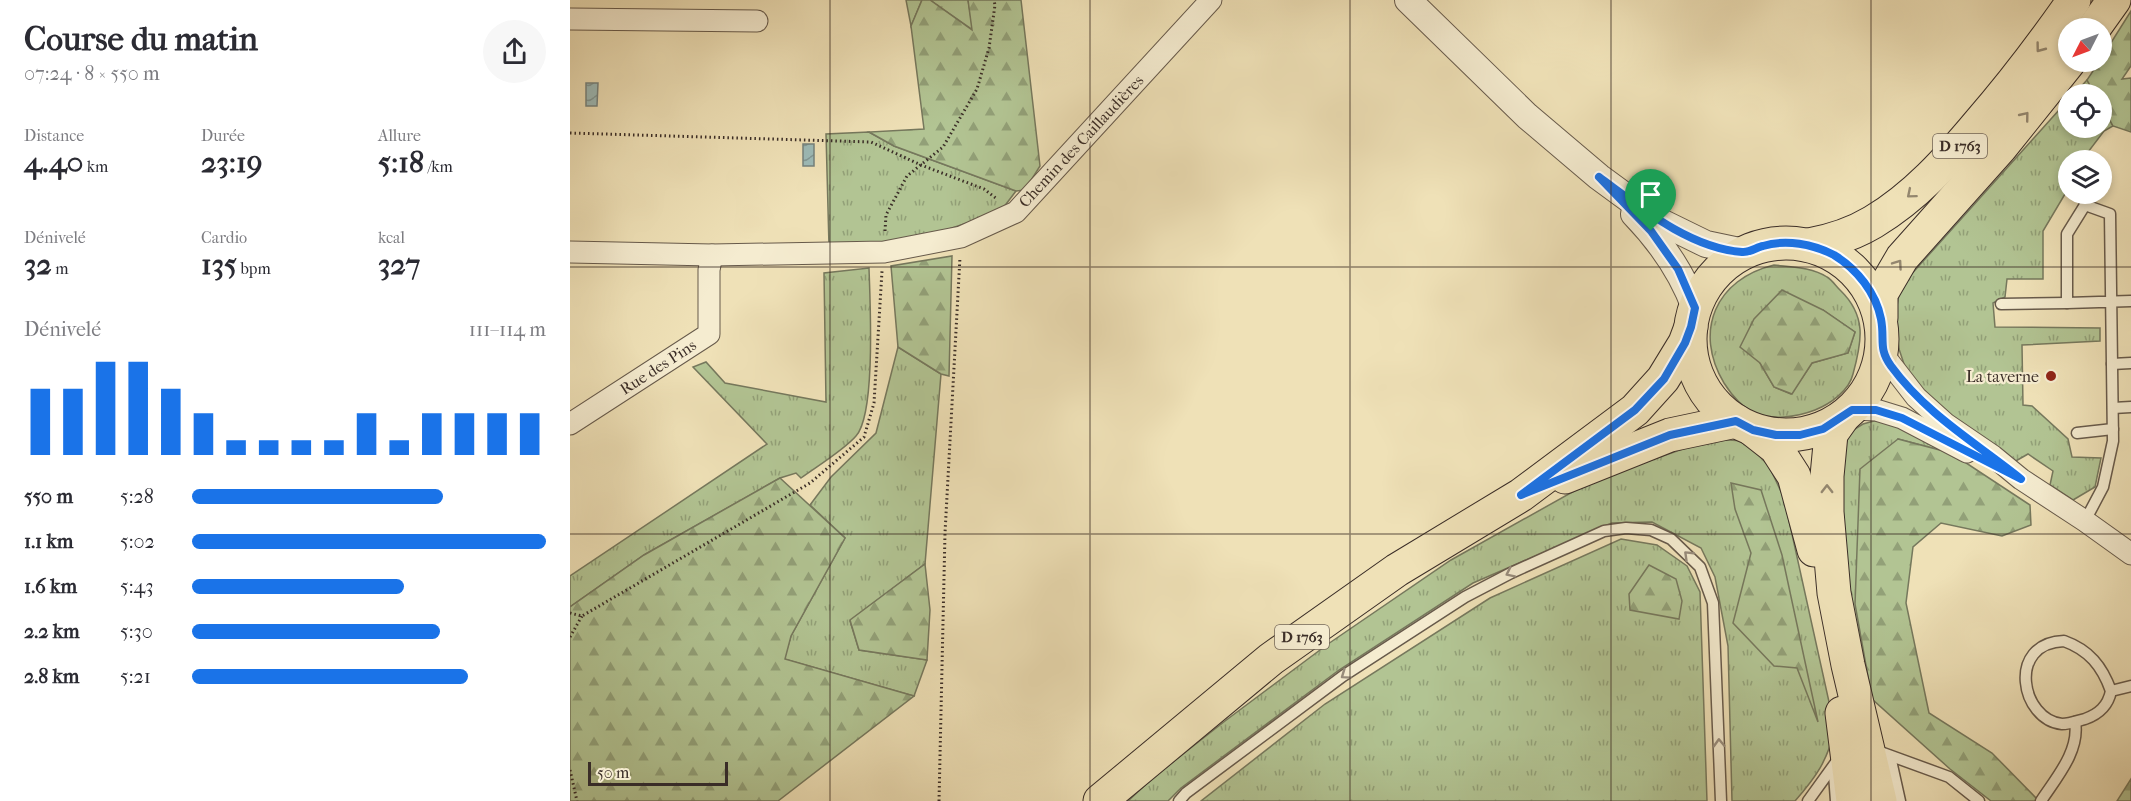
<!DOCTYPE html>
<html lang="fr">
<head>
<meta charset="utf-8">
<style>
	body { margin:0; font-family:"IM FELL French Canon",serif; background:#f7f7f7; color:#2b2b33; height:100vh; display:flex; flex-direction:column; font-size:22px; white-space:nowrap }
	* { box-sizing:border-box; margin:0 }
	p { font-size:20px; color:#7c7c81 }
	.icon { flex:none; width:33px; height:33px; fill:none; stroke:currentColor; stroke-width:2; stroke-linecap:round; stroke-linejoin:round }
	.map { position:relative; flex:1; overflow:hidden }
	.side { display:flex; flex-direction:column; background:#fff; width:570px }
	.side>* { flex:none }
	.needle { width:39px; rotate:228deg }
	.buttons { position:absolute; left:1488px; top:18px; display:grid; gap:12px }
	.buttons a { display:grid; place-items:center; width:54px; height:54px; border-radius:50%; background:#fff; box-shadow:0 3px 9px #0003; font-size:30px }
	.scale { position:absolute; left:18px; bottom:15px; width:140px; box-sizing:border-box; padding-left:6px; border:3px solid #3a2d27; border-top:0; font-size:16px; line-height:21px; white-space:nowrap; color:#3a2d27; -webkit-text-stroke:4px #f5ecd0; paint-order:stroke }
	.pin { position:absolute; display:grid; place-items:center; width:51px; height:51px; color:#fff; margin:-62px -26px; border-radius:50% 50% 50% 0; rotate:-45deg; box-shadow:0 0 6px #0007 }
	.pin .icon { rotate:45deg }
	.round { display:grid; place-items:center; flex:none; width:63px; height:63px; border-radius:32px; background:#f7f7f7 }
	.summary { display:flex; align-items:center; justify-content:space-between; height:102px; padding:0 24px }
	h1 { font-size:33px; font-weight:800; line-height:45px }
	.stats { display:grid; grid-template-columns:repeat(3,1fr); gap:9px; height:102px; padding:6px 24px }
	.stats div { display:grid; align-content:center }
	.stats b { font-size:30px; font-weight:800 }
	.stats small { font-size:16px; font-weight:400 }
	.stats p { font-size:16px }
	.chart { height:168px; padding:12px 24px }
	.chart p { display:flex; justify-content:space-between }
	.chart svg { width:100%; height:108px; margin-top:6px; stroke:#1a73e8; stroke-width:6 }
	ul { padding:0 24px; list-style:none; font-size:20px }
	li { display:grid; grid-template-columns:96px 72px 1fr; align-items:center; height:45px }
	li i { height:15px; border-radius:8px; background:#1a73e8 }
	main { display:flex; flex:1; min-height:0 }
	.map>svg:first-child { display:block }
	.grass { fill:url(#grass-tufts); stroke:#76785d; stroke-width:1.5; fill-rule:evenodd }
	.forest { fill:url(#forest-firs); stroke:#76785d; stroke-width:1.5 }
	.water { fill:url(#water-waves); stroke:#75827e; stroke-width:1.5 }
	.lines { fill:none; stroke-linecap:round; stroke-linejoin:round }
	.service-casing { stroke:#675a4b; stroke-width:13 }
	.minor-casing { stroke:#675a4b; stroke-width:23 }
	.tertiary-casing { stroke:#675a4b; stroke-width:28 }
	.primary-casing { stroke:#3a2d27; stroke-width:35 }
	.trunk-casing { stroke:#3a2d27; stroke-width:35 }
	.motorway-casing { stroke:#3a2d27; stroke-width:35 }
	.path { stroke:#3a2d27; stroke-width:3; stroke-dasharray:1.5 3; stroke-linecap:butt }
	.service { stroke:#f5ecd0; stroke-width:10 }
	.minor { stroke:#f5ecd0; stroke-width:21 }
	.tertiary { stroke:#f5ecd0; stroke-width:26 }
	.primary { stroke:#efe1b7; stroke-width:33 }
	.trunk { stroke:#efe1b7; stroke-width:33 }
	.motorway { stroke:#efe1b7; stroke-width:33 }
	.oneway { stroke:#94876f }
	.oneway2 { stroke:#988c7c }
	.route-casing { stroke:#fff; stroke-width:12 }
	.route { stroke:#1a73e8; stroke-width:8 }
	.grid { fill:none; stroke:#3a2d27; stroke-width:1.5; stroke-opacity:0.55 }
	.poi-dot { fill:#8f2418; stroke:#f5ecd0; stroke-width:2 }
	.labels { text-anchor:middle; dominant-baseline:central; stroke-width:4.5; stroke-linejoin:round; paint-order:stroke }
	.shield { fill:#f5ecd0; stroke:#72665a; stroke-width:1.5 }
	.shield-label { font-size:15px; font-weight:bold; fill:#3a2d27 }
	.street-label { font-size:16px; fill:#3a2d27; stroke:#f5ecd0 }
	.poi-label { font-size:16px; fill:#3a2d27; stroke:#f5ecd0; text-anchor:end }
</style>
</head>
<body>
<main>
<section class="side">
<div class="summary"><div><h1>Course du matin</h1><p>07:24 · 8 × 550 m</p></div><a class="round"><svg class="icon" aria-label="share" viewBox="0 0 24 24"><path d="M12 15V3M7 8l5-5 5 5M5 13v7h14v-7"/></svg></a></div>
<div class="stats">
<div><p>Distance</p><b>4.40<small> km</small></b></div>
<div><p>Durée</p><b>23:19</b></div>
<div><p>Allure</p><b>5:18<small> /km</small></b></div>
</div>
<div class="stats">
<div><p>Dénivelé</p><b>32<small> m</small></b></div>
<div><p>Cardio</p><b>135<small> bpm</small></b></div>
<div><p>kcal</p><b>327</b></div>
</div>
<div class="chart"><p><span>Dénivelé</span>111–114 m</p>
<svg viewBox="0 0 160 44" preserveAspectRatio="none"><path d="M5 44V17M15 44V17M25 44V6M35 44V6M45 44V17M55 44V27M65 44V38M75 44V38M85 44V38M95 44V38M105 44V27M115 44V38M125 44V27M135 44V27M145 44V27M155 44V27"/></svg>
</div>
<ul>
<li><b>550 m</b>5:28<i style="width:71%"></i></li>
<li><b>1.1 km</b>5:02<i style="width:100%"></i></li>
<li><b>1.6 km</b>5:43<i style="width:60%"></i></li>
<li><b>2.2 km</b>5:30<i style="width:70%"></i></li>
<li><b>2.8 km</b>5:21<i style="width:78%"></i></li>
</ul>
</section>
<div class="map">
<svg width="1561" height="801" viewBox="0 0 1561 801">
	<defs>
		<pattern id="grass-tufts" width="24" height="20" patternUnits="userSpaceOnUse" patternTransform="scale(1.5)"><rect width="24" height="20" fill="#b2c493"/><path d="M3 7l-1-3M5 7V3M7 7l1-3M15 17l-1-3M17 17v-4M19 17l1-3" fill="none" stroke="#92a078"/></pattern>
		<pattern id="forest-firs" width="22" height="20" patternUnits="userSpaceOnUse" patternTransform="scale(1.5)"><rect width="22" height="20" fill="#b2c493"/><path d="M5 1l3.5 6h-7zM16 11l3.5 6h-7z" fill="#92a078"/></pattern>
		<pattern id="water-waves" width="16" height="10" patternUnits="userSpaceOnUse" patternTransform="scale(1.5)"><rect width="16" height="10" fill="#9dbbb8"/><path d="M0 5q4-4 8 0t8 0" fill="none" stroke="#819896"/></pattern>
	</defs>
	<rect width="100%" height="100%" fill="#efe1b7"/>
	<filter id="stains"><feTurbulence type="fractalNoise" baseFrequency=".00333" numOctaves="4"/><feColorMatrix values="0 0 0 0 .2 0 0 0 0 .09 0 0 0 0 .02 0 0 0 .5 -.17"/></filter>
	<radialGradient id="worn" r=".72"><stop offset=".6" stop-color="#630" stop-opacity="0"/><stop offset="1" stop-color="#630" stop-opacity=".3"/></radialGradient>
	<g class="grass">
		<path d="M336,0H352L341,26Z"/>
		<path d="M360,0H398L403,30Z"/>
		<path d="M1517,80L1525,94H1504Z"/>
		<path d="M1498,100V128H1532V106L1543,126L1534,131L1512,160H1498V189L1473,231V279H1437L1435,297L1423,303L1425,327L1530,328V341L1452,345L1453,405L1462,406L1498,439L1502,457L1531,458L1525,487L1503,500L1480,485L1483,471L1458,454L1444,462L1376,415L1338,376L1329,349L1325,318L1329,294L1338,278Z"/>
		<path d="M299,132L324,146L446,191L430,212L367,233L320,245L259,246L256,134Z"/>
		<path d="M1204,265C1221,267 1242,267 1257,277C1262,280 1266,286 1270,290C1297,316 1292,341 1283,374C1279,391 1260,404 1245,410C1227,417 1201,421 1183,412C1170,406 1161,394 1154,383C1123,331 1146,279 1204,265ZM1253,310L1285,332L1278,353L1242,363L1221,394L1204,387L1190,363Z"/>
		<path d="M299,268C300,301 306,414 286,436C274,450 246,467 231,478L226,473L210,478L74,555L0,607V576L197,444L123,367L136,362L155,383L256,402L254,273Z"/>
		<path d="M328,347L371,374L355,564L280,621L289,650L357,660L344,696L214,659L221,636L275,538L240,505L261,477L306,433Z"/>
		<path d="M1311,419L1381,453L1328,439L1302,699L1277,607L1270,461L1280,432L1293,424Z"/>
		<path d="M1141,439L1175,441L1199,466L1214,498L1265,729C1257,761 1247,776 1225,801H1162L1158,646L1145,577L1131,548L1082,522L1042,523L903,583L769,670L611,788L598,801H558L585,776L655,721L758,644L881,560L1022,481Z"/>
		<path d="M1051,539L1087,545L1117,566L1130,592L1137,801H631L755,704L920,598Z"/>
	</g>
	<g class="forest">
		<path d="M352,0H360L402,30L398,0H451L470,166L455,190L446,191L324,146L299,132L354,129L341,26Z"/>
		<path d="M1561,11V66L1552,79L1561,78V132L1543,126L1532,106V94H1525L1517,80L1529,62H1532V57Z"/>
		<path d="M382,256L379,376L371,374L328,347L321,266Z"/>
		<path d="M1212,290L1253,310L1285,332L1278,353L1242,363L1222,394L1204,387L1190,363L1170,347L1184,319Z"/>
		<path d="M1328,439L1381,453L1460,505L1461,525L1432,536L1371,523L1343,547L1336,603L1359,713L1422,753L1469,801H1421L1380,769L1302,699L1285,604L1290,469Z"/>
		<path d="M210,478L275,538L221,636L215,659L344,696L208,801H0V607L74,555Z"/>
		<path d="M1161,483L1191,490L1212,555L1248,722L1227,668L1204,666L1163,623L1181,553L1165,509Z"/>
		<path d="M355,564L360,610L357,660L289,650L280,620Z"/>
		<path d="M1079,565L1106,579L1112,601L1109,619L1060,610L1059,594Z"/>
		<path d="M1561,779V801H1547Z"/>
	</g>
	<g class="water">
		<path d="M16,83H28L27,106H16Z"/>
		<rect x="233" y="144" width="11" height="22"/>
	</g>
	<g class="lines">
		<g class="service-casing">
			<g id="service">
				<path d="M1431,304L1497,303"/>
				<path d="M1542,364L1561,363"/>
				<path d="M1543,408L1561,407"/>
				<path d="M1507,433L1543,429"/>
				<path d="M1515,521L1533,487L1543,441L1540,214L1515,205L1497,234V303L1561,301"/>
				<path d="M1494,641C1519,650 1532,666 1541,691C1538,706 1529,714 1515,719C1507,721 1500,724 1492,724C1451,720 1436,643 1494,641Z"/>
				<path d="M1541,691L1561,686"/>
				<path d="M1305,750L1379,777L1409,801"/>
				<path d="M1320,756L1330,801"/>
				<path d="M1264,774L1266,801"/>
				<path d="M609,801L616,793L773,676L895,597L941,573L1034,531L1056,528L1081,530L1101,539L1130,567L1143,603L1151,801"/>
				<path d="M1238,801L1269,758"/>
				<path d="M1471,801C1486,778 1510,751 1505,722"/>
			</g>
		</g>
		<g class="minor-casing">
			<g id="minor">
				<path d="M0,19L187,21"/>
				<path d="M0,252L142,255L314,252L391,237L446,212L641,0"/>
				<path d="M1312,353L1346,397L1376,424L1423,456L1451,479L1515,521L1561,554"/>
				<path d="M1282,409L1306,410L1332,418L1397,452"/>
				<path d="M0,424L139,334V270L142,255"/>
			</g>
		</g>
		<g class="tertiary-casing">
			<g id="tertiary">
				<path d="M838,0L957,116L1029,177L1089,221L1136,244L1174,252"/>
				<path d="M1064,214C1091,242 1112,272 1125,308"/>
			</g>
		</g>
		<g class="primary-casing">
			<g id="primary">
				<circle cx="1216" cy="339" r="96"/>
				<path d="M995,477L1100,435L1166,421"/>
				<path d="M530,801L701,659L827,570L951,495L1065,410L1093,379L1115,343L1121,327"/>
			</g>
		</g>
		<g class="trunk-casing">
			<g id="trunk">
				<path d="M1524,28L1544,0"/>
				<path d="M1239,245C1261,241 1283,234 1303,222C1345,197 1378,160 1409,123C1443,84 1474,43 1504,0"/>
				<path d="M1311,318V294L1332,258L1431,147L1499,62"/>
			</g>
		</g>
		<g class="motorway-casing">
			<g id="motorway">
				<path d="M1273,417L1261,434L1257,476V512L1264,593L1278,665L1310,801"/>
				<path d="M1183,430L1206,448L1224,476L1244,550"/>
				<path d="M1272,713L1283,801"/>
			</g>
		</g>
		<g class="path">
			<path d="M0,133L301,142L351,165L414,189L427,199"/>
			<path d="M315,231L316,215L337,176L373,147L407,89L419,48L425,5L424,0"/>
			<path d="M0,613L12,616L240,483L294,437L304,403L312,271"/>
			<path d="M0,637L12,616"/>
			<path d="M0,770L7,801"/>
			<path d="M369,801L375,533L390,257"/>
		</g>
		<use href="#service" class="service"/>
		<use href="#minor" class="minor"/>
		<use href="#tertiary" class="tertiary"/>
		<use href="#primary" class="primary"/>
		<use href="#trunk" class="trunk"/>
		<use href="#motorway" class="motorway"/>
	</g>
	<defs><path id="oneway-chevron" d="M-2-3.5L2.5 0L-2 3.5" fill="none" stroke-width="1.6" stroke-linecap="round" stroke-linejoin="round" transform="scale(1.5)"/></defs>
	<g class="oneway">
		<use href="#oneway-chevron" transform="translate(1470 48) rotate(127)"/>
		<use href="#oneway-chevron" transform="translate(1455 116) rotate(-51)"/>
		<use href="#oneway-chevron" transform="translate(1341 194) rotate(140)"/>
		<use href="#oneway-chevron" transform="translate(1328 264) rotate(-55)"/>
		<use href="#oneway-chevron" transform="translate(1257 489) rotate(-90)"/>
	</g>
	<g class="oneway2">
		<use href="#oneway-chevron" transform="translate(1118 555) rotate(-136)"/>
		<use href="#oneway-chevron" transform="translate(940 573) rotate(154)"/>
		<use href="#oneway-chevron" transform="translate(775 675) rotate(145)"/>
		<use href="#oneway-chevron" transform="translate(1149 743) rotate(-92)"/>
	</g>
	<g class="lines">
		<g class="route-casing">
			<path id="route" d="M1029,177C1070,207 1119,248 1172,252C1179,253 1187,247 1193,246C1216,239 1243,244 1264,255C1287,269 1306,293 1311,319C1315,340 1308,348 1321,366C1357,415 1405,442 1451,479L1332,418L1306,410H1282L1253,429L1230,435H1206L1183,430L1166,421L1100,435L951,495L1065,410L1094,379L1115,343L1121,327L1125,308L1108,269L1081,231Z"/>
		</g>
		<use href="#route" class="route"/>
	</g>
	<path class="grid" d="M260,0V801M520,0V801M780,0V801M1041,0V801M1301,0V801M0,267H1561M0,534H1561"/>
	<circle class="poi-dot" cx="1481" cy="376" r="6"/>
	<g class="labels">
		<g class="shield">
			<rect x="1363" y="134" width="54" height="24" rx="4.5"/>
			<rect x="705" y="625" width="54" height="24" rx="4.5"/>
		</g>
		<g class="shield-label">
			<text x="1390" y="146">D 1763</text>
			<text x="732" y="637">D 1763</text>
		</g>
		<g class="street-label">
			<text transform="translate(511 141) rotate(-47)">Chemin des Caillaudières</text>
			<text transform="translate(88 367) rotate(-33)">Rue des Pins</text>
		</g>
		<g class="poi-label">
			<text x="1469" y="376">La taverne</text>
		</g>
	</g>
	<rect width="100%" height="100%" filter="url(#stains)"/>
	<rect width="100%" height="100%" fill="url(#worn)"/>
</svg>
<div class="buttons">
<a><svg class="needle" viewBox="-14 -14 28 28"><path d="M0-13l5 13h-10z" fill="#e53935"/><path d="M0 13l5-13h-10z" fill="#7c7c81"/></svg></a>
<a><svg class="icon" aria-label="locate" viewBox="0 0 24 24"><circle cx="12" cy="12" r="6"/><path d="M12 2v4M12 18v4M2 12h4M18 12h4"/></svg></a>
<a><svg class="icon" aria-label="layers" viewBox="0 0 24 24"><path d="M12 4l9 5-9 5-9-5zM3 14l9 5 9-5"/></svg></a>
</div>
<div class="scale">50 m</div>
<div class="pin" style="left:1081px;top:231px;background:#1e9e55"><svg class="icon" aria-label="arrive" viewBox="0 0 24 24"><path d="M6 21V4h12l-3 4 3 4H6"/></svg></div>
</div>
</main>
</body>
</html>
